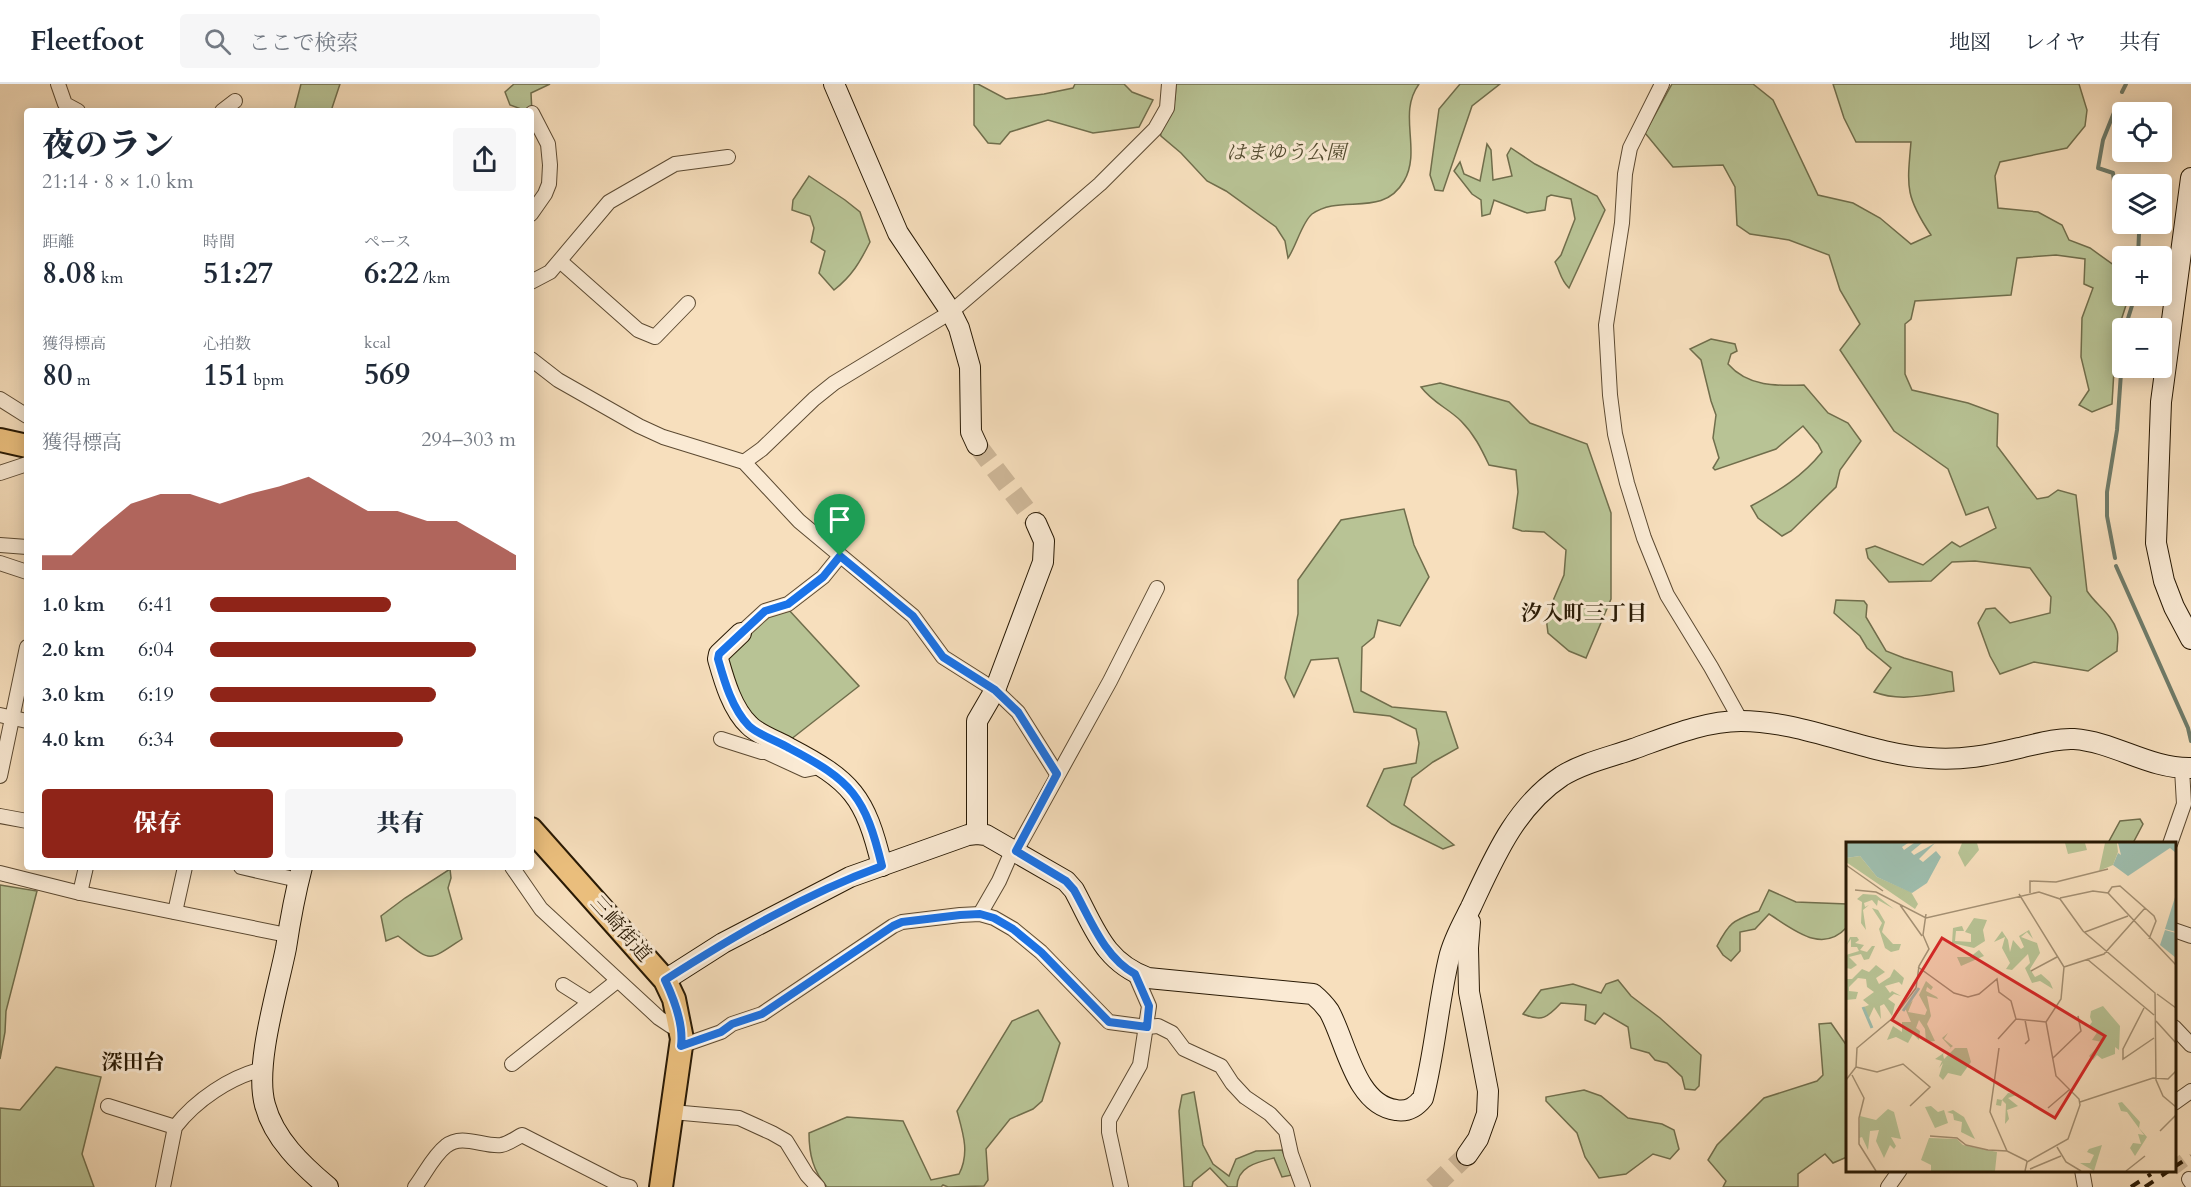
<!DOCTYPE html>
<html lang="ja">
<head>
<meta charset="utf-8">
<style>
	body { margin:0; font-family:Cardo,"Noto Serif JP",serif; background:#f6f6f7; color:#1f2937; height:100vh; display:flex; flex-direction:column; font-size:22px; white-space:nowrap }
	* { box-sizing:border-box; margin:0 }
	p { font-size:20px; color:#747a83 }
	.icon { flex:none; width:33px; height:33px; fill:none; stroke:currentColor; stroke-width:2; stroke-linecap:round; stroke-linejoin:round }
	.map { position:relative; flex:1; overflow:hidden }
	.details { position:absolute; left:24px; top:24px; width:510px; height:762px; display:flex; flex-direction:column; background:#fff; border-radius:6px; box-shadow:0 3px 15px #0003 }
	.details>* { flex:none }
	.fabs { position:absolute; left:2112px; top:18px; display:grid; gap:12px }
	.fabs a { display:grid; place-items:center; width:60px; height:60px; border-radius:6px; background:#fff; box-shadow:0 3px 15px #0003; font-size:30px }
	.pin { position:absolute; display:grid; place-items:center; width:51px; height:51px; color:#fff; margin:-62px -26px; border-radius:50% 50% 50% 0; rotate:-45deg; box-shadow:0 0 6px #0007 }
	.pin .icon { rotate:45deg }
	.round { display:grid; place-items:center; flex:none; width:63px; height:63px; border-radius:6px; background:#f6f6f7 }
	.overview { display:flex; align-items:center; justify-content:space-between; height:102px; padding:0 18px }
	h1 { font-size:33px; font-weight:800; line-height:45px }
	.figures { display:grid; grid-template-columns:repeat(3,1fr); gap:9px; height:102px; padding:6px 18px }
	.figures div { display:grid; align-content:center }
	.figures b { font-size:30px; font-weight:800 }
	.figures small { font-size:16px; font-weight:400 }
	.figures p { font-size:16px }
	.chart { height:168px; padding:12px 18px }
	.chart p { display:flex; justify-content:space-between }
	.chart svg { width:100%; height:108px; margin-top:6px; fill:#8f2418; opacity:.7 }
	.action { display:flex; gap:12px; margin-top:auto; padding:12px 18px }
	.action a { flex:1; height:69px; border-radius:6px; background:#8f2418; color:#fff; font-size:24px; font-weight:800; line-height:69px; text-align:center }
	.action a+a { background:#f6f6f7; color:#1f2937 }
	ul { padding:0 18px; list-style:none; font-size:20px }
	li { display:grid; grid-template-columns:96px 72px 1fr; align-items:center; height:45px }
	li i { height:15px; border-radius:8px; background:#8f2418 }
	header { display:flex; align-items:center; gap:36px; box-sizing:border-box; height:84px; padding:0 30px; background:#fff; border-bottom:2px solid #e0e1e3 }
	header strong { font-size:28px }
	nav { display:flex; gap:33px; margin-inline-start:auto; font-size:21px }
	.search { width:420px; height:54px; background:#f6f6f7; display:flex; align-items:center; gap:15px; box-sizing:border-box; padding:0 21px; border-radius:6px; color:#747a83; font-size:22px }
	.map>svg:first-child { display:block }
	.green { fill:#b8c395; stroke:#706e4c; stroke-width:1.5 }
	.lines { fill:none; stroke-linecap:round; stroke-linejoin:round }
	.stream { stroke:#6f7b69; stroke-width:4 }
	.street-tunnel { stroke:#ceb798; stroke-width:14; stroke-dasharray:14 7; stroke-linecap:butt }
	.secondary-tunnel { stroke:#ceb798; stroke-width:20; stroke-dasharray:20 10; stroke-linecap:butt }
	.street-casing { stroke:#5c4a32; stroke-width:16 }
	.secondary-casing { stroke:#281904; stroke-width:22 }
	.primary-casing { stroke:#281904; stroke-width:26 }
	.street { stroke:#faead4; stroke-width:14 }
	.secondary { stroke:#faead4; stroke-width:20 }
	.primary { stroke:#ecc07e; stroke-width:22 }
	.rail { stroke:#281904; stroke-width:4; stroke-dasharray:10 10; stroke-linecap:butt }
	.route-casing { stroke:#fff; stroke-width:12 }
	.route { stroke:#1a73e8; stroke-width:8 }
	.labels { text-anchor:middle; dominant-baseline:central; stroke-width:6; stroke-linejoin:round; paint-order:stroke }
	.park-label { font-size:20px; font-style:italic; fill:#534c30; stroke:#faead4 }
	.street-label { font-size:20px; fill:#281904; stroke:#faead4 }
	.neighbourhood-label { font-size:21px; font-weight:bold; fill:#281904; stroke:#faead4 }
	.inset-river { fill:none; stroke:#9ebdad; stroke-width:3 }
	.inset-road { fill:none; stroke:#a49073; stroke-width:1.5 }
	.view { fill:#d62828; fill-opacity:0.15; stroke:#d62828; stroke-width:3 }
	.inset-edge { fill:none; stroke:#281904; stroke-width:3 }
</style>
</head>
<body>
<header>
<strong>Fleetfoot</strong>
<div class="search"><svg class="icon" aria-label="search" viewBox="0 0 24 24"><circle cx="10" cy="10" r="6"/><path d="M15 15l6 6"/></svg>ここで検索</div>
<nav><a>地図</a><a>レイヤ</a><a>共有</a></nav>
</header>
<div class="map">
<svg width="2191" height="1103" viewBox="0 0 2191 1103">
	<rect width="100%" height="100%" fill="#f7dfbd"/>
	<filter id="stains"><feTurbulence type="fractalNoise" baseFrequency=".00333" numOctaves="4"/><feColorMatrix values="0 0 0 0 .2 0 0 0 0 .09 0 0 0 0 .02 0 0 0 .5 -.17"/></filter>
	<radialGradient id="worn" r=".72"><stop offset=".6" stop-color="#630" stop-opacity="0"/><stop offset="1" stop-color="#630" stop-opacity=".3"/></radialGradient>
	<g class="green">
		<path d="M301,0H340L331,27H294Z"/>
		<path d="M514,0H550L531,9L532,29L510,21L505,8Z"/>
		<path d="M974,0H978L1006,15L1044,10L1073,4L1075,0H1124L1132,8L1153,16L1139,43L1093,49L1048,36L1010,48L1000,60L988,59L974,41Z"/>
		<path d="M1176,0H1419C1397,30 1422,66 1404,97C1382,135 1341,109 1312,130C1302,138 1296,163 1288,174L1285,157L1276,143L1226,107L1207,97L1181,69L1161,52L1160,48L1175,15Z"/>
		<path d="M1460,0H1500L1472,22L1443,107L1435,106L1430,91L1439,25Z"/>
		<path d="M1672,0H1753L1773,16L1818,111L1853,119L1880,134L1911,160L1931,151C1905,112 1907,103 1911,58H1856L1844,34L1833,0H2079L2087,26L2085,42L2067,64L2000,78L1995,92L1998,124L2038,128L2062,141L2069,156L2090,164L2122,187V212H2129L2116,252L2112,320L2092,328L2079,321L2089,306L2081,273L2082,234L2093,204L2084,200L2085,175L2056,171L2017,174L2011,211L1915,217L1911,235L1905,240V290L1912,306L1968,319L1998,330L1997,362L2037,415L2048,413L2058,406L2076,411L2087,507C2096,521 2112,530 2117,547C2119,552 2117,561 2117,567L2088,587L2034,578L2000,590L1990,572L1978,539L1986,525L1995,524L2010,539L2050,529L2051,513L2030,484L1975,477L1952,478L1931,497L1889,498L1868,474L1866,465L1875,462L1923,481L1952,458L1960,463L1996,444L1988,423L1966,431L1948,385L1894,347L1840,266L1860,240L1840,206L1829,171L1789,156L1750,150L1737,141L1735,103L1723,81L1673,83L1645,49Z"/>
		<path d="M1487,60L1491,66L1493,96L1512,92L1507,71L1511,64L1535,80L1597,112L1605,126L1569,204C1560,195 1561,189 1555,178L1561,171L1575,135L1571,115L1551,111L1547,113L1545,126L1527,129L1494,116L1490,130L1482,132L1481,116L1472,110L1454,87L1460,78L1464,90L1480,97Z"/>
		<path d="M809,92L845,116L860,128L870,158C860,178 852,192 834,206L819,189L825,167L811,158L814,144L810,132L792,126L793,116Z"/>
		<path d="M1711,255L1735,260L1737,267L1731,270L1728,280C1748,303 1777,302 1804,301L1828,329L1848,339L1861,357L1840,386L1836,403L1791,447L1782,452L1758,434L1751,422C1779,407 1803,392 1822,368L1818,360L1803,342L1776,365L1715,386L1713,384L1719,374L1713,354L1716,331L1711,317L1701,276L1690,265Z"/>
		<path d="M1440,299L1509,318L1530,339L1587,360L1611,429V515L1586,574L1569,567L1548,549L1546,533L1564,491L1566,466L1544,448L1522,447L1513,444L1518,408L1516,386L1489,381C1481,364 1474,350 1461,337C1448,324 1433,319 1421,303Z"/>
		<path d="M1404,425L1414,461L1429,493L1400,542L1378,536L1374,553L1362,563L1361,607L1392,623L1446,628L1458,664L1433,678L1412,694L1404,721L1454,761L1443,765L1392,740L1367,722L1384,685L1416,679L1419,659L1416,645L1390,632L1354,628L1338,574L1311,576L1294,613L1285,594L1298,530V496L1341,436Z"/>
		<path d="M1836,516L1864,517L1867,521L1866,533L1886,567L1904,574L1952,588L1954,607C1926,611 1900,618 1874,608L1891,584L1867,564L1860,552L1834,529Z"/>
		<path d="M788,525L859,602L790,656L761,643L744,628L724,579L727,571L768,532Z"/>
		<path d="M2140,735L2143,740L2133,759H2108L2120,737Z"/>
		<path d="M450,785L451,794L448,804L462,855C426,879 432,878 398,852L386,857L381,832L405,814Z"/>
		<path d="M0,801L37,807L6,927L5,948L0,975Z"/>
		<path d="M1769,806L1796,818L1847,820V843C1822,871 1793,845 1769,830L1755,845L1740,848V867L1731,877L1723,871L1717,862C1730,837 1733,837 1759,827Z"/>
		<path d="M1618,896L1631,912L1660,934L1701,971L1699,1002L1695,1006L1685,1005L1682,993L1667,979L1655,976L1649,969L1631,964L1628,943L1604,929L1595,940L1585,936L1586,921L1561,919C1547,934 1542,938 1523,930L1541,906L1573,900L1601,909L1606,900Z"/>
		<path d="M1038,926L1060,959L1042,1017L1033,1025L1010,1035L986,1065L988,1096L984,1102L948,1103L943,1101L941,1103H827C813,1087 809,1070 809,1049L847,1033L903,1037L931,1096L959,1090C970,1069 963,1049 957,1027L1012,937Z"/>
		<path d="M1831,939L1847,962V1073L1833,1079L1825,1070L1798,1090V1103H1723L1726,1097L1708,1076L1717,1061L1764,1014L1817,997L1823,991L1819,940Z"/>
		<path d="M56,983L101,993L82,1070L94,1103H0V1024L20,1026Z"/>
		<path d="M1584,1006L1601,1012L1628,1034L1662,1040L1674,1046L1679,1065L1670,1075L1653,1070L1626,1090L1599,1094L1585,1073L1577,1049L1546,1017V1013Z"/>
		<path d="M1194,1008L1203,1061L1213,1080L1229,1092L1236,1075L1256,1067L1282,1066L1292,1091L1282,1093L1274,1074C1258,1078 1237,1082 1237,1103H1228L1210,1084L1193,1098L1192,1103H1184L1179,1027L1182,1011Z"/>
	</g>
	<g class="lines">
		<g class="stream">
			<path d="M2122,8L2126,0"/>
			<path d="M2115,26L2103,56L2098,84L2113,89L2114,98L2122,105"/>
			<path d="M2138,172L2139,150"/>
			<path d="M2125,244L2135,212"/>
			<path d="M2115,474L2107,432V408L2117,346L2122,275"/>
			<path d="M2116,482L2188,644L2191,657"/>
		</g>
		<path class="street-tunnel" d="M2174,1075L2189,1095"/>
		<g class="secondary-tunnel">
			<path d="M977,361L1036,439"/>
			<path d="M1433,1103L1467,1071"/>
		</g>
		<g class="street-casing">
			<g id="street">
				<path d="M58,0L65,20L78,27"/>
				<path d="M1662,0L1630,64L1625,90L1622,139L1606,241L1610,311L1615,350L1627,399L1644,454L1667,511L1711,583L1741,637"/>
				<path d="M222,27L235,17"/>
				<path d="M531,130L545,110L549,100L550,81L548,60L532,29"/>
				<path d="M560,177L638,246L655,253L688,219"/>
				<path d="M531,198L550,188L609,118L675,80L728,73"/>
				<path d="M531,275L558,296L639,342L663,353L744,378L799,437L913,532L943,573L995,606L1018,628L1057,690"/>
				<path d="M0,315L27,332"/>
				<path d="M744,378L762,365L814,315L834,299L951,228L1100,100L1155,45L1167,24L1169,0"/>
				<path d="M0,389L27,380"/>
				<path d="M0,461L27,463"/>
				<path d="M0,479L27,488"/>
				<path d="M741,549L765,527L788,520L823,493L840,472"/>
				<path d="M0,631L27,637"/>
				<path d="M721,655L762,668H766L805,686L824,682"/>
				<path d="M0,692L27,563"/>
				<path d="M0,732L27,737"/>
				<path d="M2170,760L2184,720L2182,685"/>
				<path d="M1016,767L1110,597L1157,504"/>
				<path d="M241,783L298,796"/>
				<path d="M512,783L541,825L659,934L671,942L681,945"/>
				<path d="M0,789L80,809L287,851"/>
				<path d="M80,809L86,783"/>
				<path d="M175,828L185,783"/>
				<path d="M980,830L999,797L1013,765"/>
				<path d="M2174,846L2191,852"/>
				<path d="M563,901L590,918"/>
				<path d="M2174,943L2191,961"/>
				<path d="M681,962L721,948L732,940L762,930L893,842L902,838L960,831L980,830L994,834L1013,845L1041,868L1109,938L1147,943L1158,942L1172,949L1184,965L1221,982L1232,999L1245,1013L1270,1030L1286,1047L1291,1070L1303,1103"/>
				<path d="M512,980L617,897"/>
				<path d="M2174,1019L2191,1007"/>
				<path d="M108,1022L175,1043"/>
				<path d="M672,1028L739,1034L772,1049L786,1057L807,1091L818,1103"/>
				<path d="M2082,1086L2085,1103"/>
				<path d="M2189,1095L2191,1098"/>
				<path d="M163,1103L175,1043C196,1016 230,993 263,985"/>
				<path d="M415,1103C425,1090 433,1072 446,1062C462,1049 483,1063 501,1061C508,1060 516,1054 522,1051L618,1100L630,1103"/>
				<path d="M1121,1103L1109,1048V1036L1140,981L1149,922L1135,890"/>
				<path d="M1888,1103L1900,1086"/>
			</g>
		</g>
		<g class="secondary-casing">
			<g id="secondary">
				<path d="M834,0L898,149L951,228L959,244L970,283L971,348L977,361"/>
				<path d="M2191,94L2161,318L2156,459L2164,497L2174,523L2191,555"/>
				<path d="M1036,439L1044,457L1043,478L995,606L977,637V750L986,751L1066,797L1074,806C1095,845 1104,878 1148,894L1313,910C1319,915 1324,920 1329,927C1346,957 1355,1021 1396,1026C1408,1028 1416,1023 1423,1014C1435,968 1438,920 1449,874C1453,856 1463,839 1471,823C1494,774 1515,723 1562,692C1583,679 1610,673 1633,665C1667,653 1704,637 1741,637C1804,637 1866,670 1929,674C1960,677 1990,671 2019,664C2037,660 2056,654 2074,655C2115,658 2149,685 2191,684"/>
				<path d="M741,549L719,570L718,575C724,596 732,625 749,641C757,650 779,658 789,664C852,697 865,712 882,782"/>
				<path d="M302,783C295,810 290,837 286,864C278,905 254,981 265,1021C274,1055 302,1081 328,1103"/>
				<path d="M665,896L723,859L850,793L968,751L977,750"/>
				<path d="M1467,1071L1478,1055L1487,1030L1488,1007L1469,908L1468,864L1470,838"/>
			</g>
		</g>
		<g class="primary-casing">
			<g id="primary">
				<path d="M0,356L27,362"/>
				<path d="M531,745L665,896L674,915L682,955L661,1103"/>
			</g>
		</g>
		<use href="#street" class="street"/>
		<use href="#secondary" class="secondary"/>
		<use href="#primary" class="primary"/>
		<g class="rail">
			<path d="M2174,1083L2191,1072"/>
			<path d="M2131,1103L2151,1090"/>
			<path d="M2145,1103L2170,1086"/>
		</g>
	</g>
	<g class="lines">
		<g class="route-casing">
			<path id="route" d="M840,472L913,532L943,573L995,606L1018,628L1057,690L1016,767L1066,797L1074,806C1091,836 1104,873 1135,890L1149,922L1147,943L1109,938L1041,868L1013,845L994,834L980,830L960,831L902,838L893,842L762,930L732,940L721,948L681,962C684,940 674,915 665,896C734,852 805,810 882,782C865,712 852,697 789,664C779,658 757,650 749,642C732,625 724,596 718,575L719,570L765,527L788,520L823,493Z"/>
		</g>
		<use href="#route" class="route"/>
	</g>
	<g class="labels">
		<g class="park-label">
			<text x="1286" y="68">はまゆう公園</text>
		</g>
		<g class="street-label">
			<text transform="translate(621 845) rotate(48)">三崎街道</text>
		</g>
		<g class="neighbourhood-label">
			<text x="1584" y="529">汐入町三丁目</text>
			<text x="133" y="978">深田台</text>
		</g>
	</g>
	<g transform="translate(1846 758)">
		<rect width="330" height="330" fill="#f7dfbd"/>
		<path d="M116,1H131L133,8L119,25L112,11ZM219,1H239L241,8L222,12ZM259,1H271L272,10L267,23L253,29ZM14,14L31,35L65,50L72,62L69,67L0,20V16ZM17,52L30,53L48,67L32,58L31,64L26,58L18,61L19,65L23,63L17,68L20,88L15,81L16,60L11,57ZM26,66L32,68L39,80L36,90L47,102H55L53,108L45,110L39,106L33,87L36,81ZM128,76L141,78L137,88L139,99L128,106L106,101L107,86L116,84L118,89H110L109,99L125,100V92L119,90ZM183,88L187,97L181,90L175,95L191,101L194,111L184,127L189,135L195,132L204,140L207,147L194,139L186,141L179,126L184,121L182,112L166,128L160,127L164,121L156,106L159,95L148,100L156,89L162,98L164,110L167,98L175,107L178,105L173,94ZM4,95H11L13,98L9,101L18,103L14,108L21,110L26,104H29L23,117L18,118L15,112L3,115L11,123L5,127L0,126V113L13,109L11,105H5V97L0,104ZM133,108L138,114L115,124L111,115H124ZM30,123L39,130L30,136L33,142L44,135L48,127L58,136L56,143L53,140L39,144L44,151L46,149L55,154L48,152L42,157L49,162L46,174L38,162L34,164L35,177L28,165L23,176L19,173L18,165L23,163L17,158L28,150L21,145L20,137L12,136L3,145V149L12,150L10,157L0,158V137H6L16,127L23,130ZM80,139L87,145L85,148L81,145L80,149L91,155L92,157L81,154L85,174L81,182L89,199L80,200L79,187L73,178L70,186L74,189L73,198L67,192L62,201L50,195L41,198L47,184L56,190V180H65L59,166L67,158L62,170L79,173L81,168L73,153ZM257,164L274,184L273,208L269,205V212L256,217L251,213L247,218L243,214L256,200L246,198L252,189L243,184L246,180L244,175L245,169ZM102,191L98,197L107,204L97,212L98,217L109,206H121L125,220L115,234L102,231L97,238L93,234L97,221L93,226L96,219L89,217L105,206L96,196ZM162,251L173,252L162,256L172,264L161,268L163,277L159,282L160,262L156,258L155,264L150,263L151,257L156,258ZM276,260L294,280L293,286L301,295L289,314L284,306L287,301L295,302L292,292L298,293L281,270L275,269L272,261ZM85,264L92,270L98,268L102,281L89,286L79,265ZM42,267L48,270L55,297L45,295L50,304L48,307L44,303L38,316L30,299L33,288L24,289L22,308L16,295L13,296L14,274L30,278ZM107,268L118,275L129,297L115,290L116,280L108,278L107,272L101,270ZM83,296L111,297L117,303L151,310L149,329H85V323L75,318ZM256,303L248,329L234,321H244L248,313L241,310L243,307Z" fill="#b8c395"/>
		<path d="M0,1H62L56,5L58,8L68,1H76L65,10L68,13L89,1L73,17L77,20L90,9L95,15L81,41L66,51L31,35L14,14L0,16ZM272,1H330V11L324,6L282,34L267,23L272,11L275,13ZM330,52V90L319,87ZM319,88L330,91V116L314,103Z" fill="#9ebdad"/>
		<path class="inset-river" d="M26,1L71,41M30,1L71,40M271,22L275,24L306,1M17,165L26,186M57,169L73,146"/>
		<path class="inset-road" d="M0,23L37,49M9,48L30,50L80,76L193,50L214,57L237,89L309,151L310,238L317,254L330,265M184,51V39L210,40L262,27M262,51L266,45L274,44L308,74L310,79L303,97M173,52L218,125L215,157L200,180L210,234L233,257L234,263L222,297L181,320L179,329M214,56L247,49L262,51L330,123M54,63L76,94M239,90L282,74M241,117L308,173M72,125L108,151L122,155L133,152L151,137L153,150L165,159L170,177L152,197M218,125L258,112L299,66M185,129L211,115M311,152L330,166M298,166L277,207V217L308,196M170,177L200,180M179,178L183,198L179,202M310,179L330,201M153,206L144,270L161,309M207,216L235,189L232,174M10,225L31,230L57,222L84,245L64,264M6,233L18,256L13,276V302L30,329M0,238L10,225L11,206L48,175L70,146L73,124L83,107L77,93L80,72M234,260L307,236L322,237L330,229M202,266L223,248M314,289L330,273M84,294L111,296L120,303L142,308L161,309L181,319M211,305L220,320L235,329M184,327L215,314M280,329L299,314"/>
		<path class="view" d="M96,96L259,194L209,276L46,178Z"/>
		<rect width="330" height="330" class="inset-edge"/>
	</g>
	<rect width="100%" height="100%" filter="url(#stains)"/>
	<rect width="100%" height="100%" fill="url(#worn)"/>
</svg>
<div class="fabs">
<a><svg class="icon" aria-label="locate" viewBox="0 0 24 24"><circle cx="12" cy="12" r="6"/><path d="M12 2v4M12 18v4M2 12h4M18 12h4"/></svg></a>
<a><svg class="icon" aria-label="layers" viewBox="0 0 24 24"><path d="M12 4l9 5-9 5-9-5zM3 14l9 5 9-5"/></svg></a>
<a>+</a>
<a>−</a>
</div>
<div class="pin" style="left:840px;top:472px;background:#1e9e55"><svg class="icon" aria-label="arrive" viewBox="0 0 24 24"><path d="M6 21V4h12l-3 4 3 4H6"/></svg></div>
<section class="details">
<div class="overview"><div><h1>夜のラン</h1><p>21:14 · 8 × 1.0 km</p></div><a class="round"><svg class="icon" aria-label="share" viewBox="0 0 24 24"><path d="M12 15V3M7 8l5-5 5 5M5 13v7h14v-7"/></svg></a></div>
<div class="figures">
<div><p>距離</p><b>8.08<small> km</small></b></div>
<div><p>時間</p><b>51:27</b></div>
<div><p>ペース</p><b>6:22<small> /km</small></b></div>
</div>
<div class="figures">
<div><p>獲得標高</p><b>80<small> m</small></b></div>
<div><p>心拍数</p><b>151<small> bpm</small></b></div>
<div><p>kcal</p><b>569</b></div>
</div>
<div class="chart"><p><span>獲得標高</span>294–303 m</p>
<svg viewBox="0 0 160 44" preserveAspectRatio="none"><path d="M0 44V38L10 38L20 27L30 17L40 13L50 13L60 17L70 13L80 10L90 6L100 13L110 20L120 20L130 24L140 24L150 31L160 38V44z"/></svg>
</div>
<ul>
<li><b>1.0 km</b>6:41<i style="width:59%"></i></li>
<li><b>2.0 km</b>6:04<i style="width:87%"></i></li>
<li><b>3.0 km</b>6:19<i style="width:74%"></i></li>
<li><b>4.0 km</b>6:34<i style="width:63%"></i></li>
</ul>
<div class="action"><a>保存</a><a>共有</a></div>
</section>
</div>
</body>
</html>
